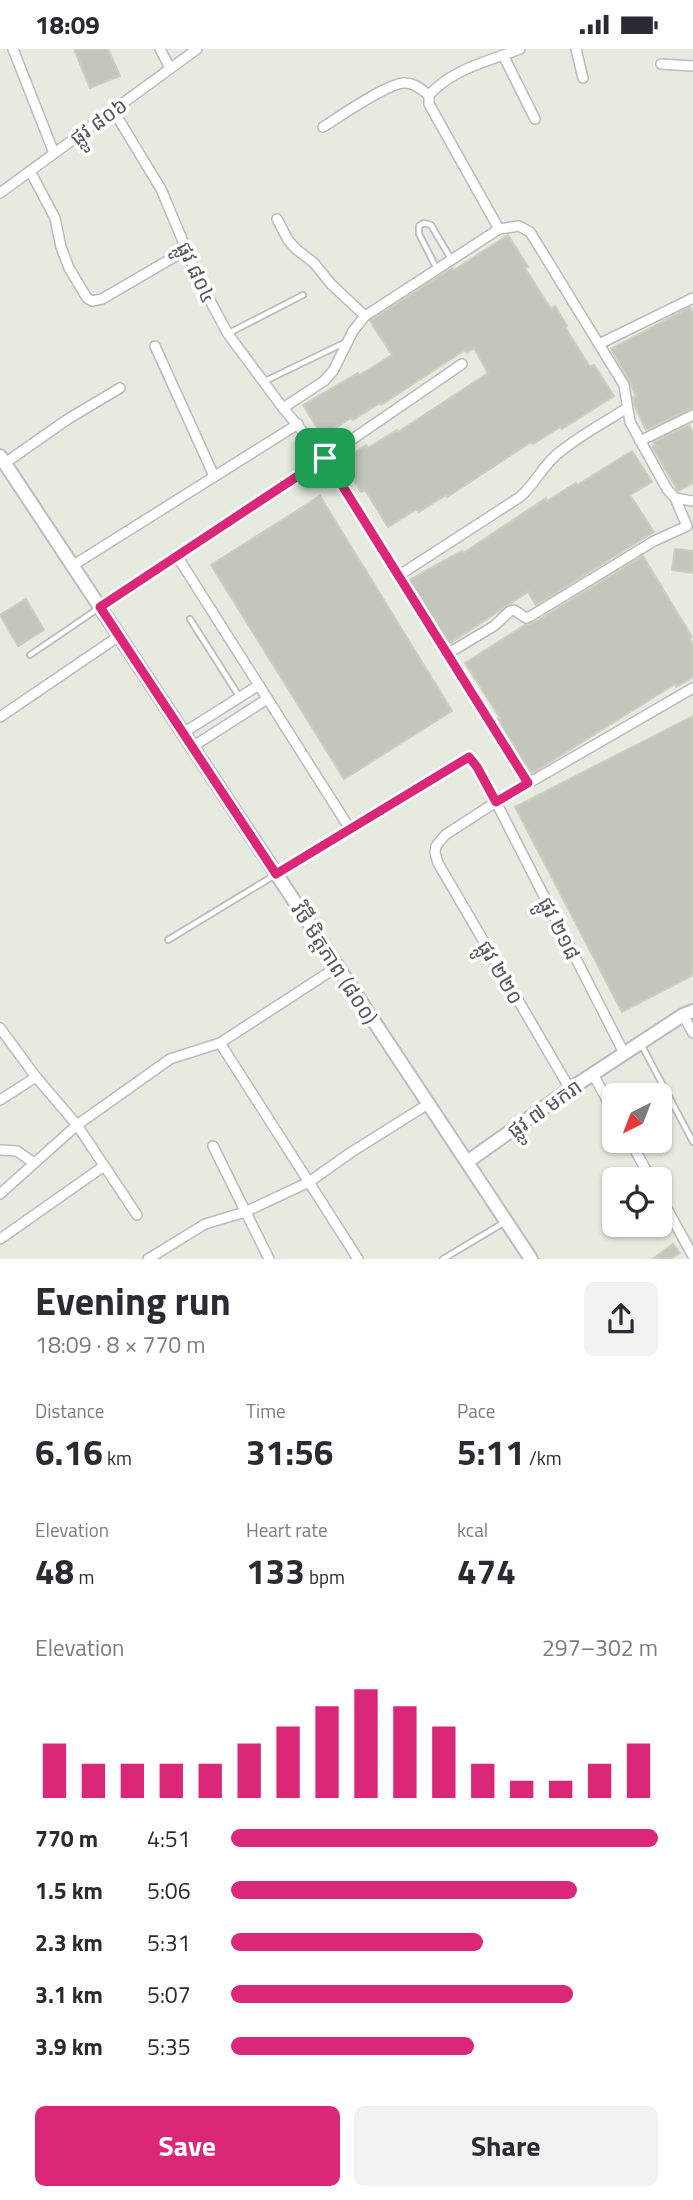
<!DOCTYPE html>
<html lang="en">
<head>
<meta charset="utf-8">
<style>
	body { margin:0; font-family:"Titillium Web","Noto Sans Khmer",sans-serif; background:#f2f2f3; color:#2b2b33; height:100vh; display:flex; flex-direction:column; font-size:26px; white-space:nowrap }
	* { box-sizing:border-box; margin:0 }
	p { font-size:23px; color:#7c7c81 }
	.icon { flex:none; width:38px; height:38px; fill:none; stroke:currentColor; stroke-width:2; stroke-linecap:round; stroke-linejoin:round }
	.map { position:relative; height:1210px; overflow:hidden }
	.panel { display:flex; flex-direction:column; background:#fff; flex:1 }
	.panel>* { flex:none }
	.needle { width:46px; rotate:222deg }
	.controls { position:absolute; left:602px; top:1034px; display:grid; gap:14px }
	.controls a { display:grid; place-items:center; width:70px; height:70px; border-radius:10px; background:#fff; box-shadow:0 2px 5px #0004; font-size:35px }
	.pin { position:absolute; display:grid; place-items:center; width:60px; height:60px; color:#fff; margin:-30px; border-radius:14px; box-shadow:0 4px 10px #0006 }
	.round { display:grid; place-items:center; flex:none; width:74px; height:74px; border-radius:10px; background:#f2f2f3 }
	.overview { display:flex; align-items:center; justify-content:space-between; height:119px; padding:0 35px }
	h1 { font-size:38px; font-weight:700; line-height:52px }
	.figures { display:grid; grid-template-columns:repeat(3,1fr); gap:10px; height:119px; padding:7px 35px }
	.figures div { display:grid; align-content:center }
	.figures b { font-size:35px; font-weight:700 }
	.figures small { font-size:19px; font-weight:400 }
	.figures p { font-size:19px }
	.chart { height:196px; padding:14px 35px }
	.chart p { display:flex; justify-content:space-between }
	.chart svg { width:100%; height:126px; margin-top:7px; stroke:#db2777; stroke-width:6 }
	.primary-button { display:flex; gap:14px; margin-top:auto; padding:14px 35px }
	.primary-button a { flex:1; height:80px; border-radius:10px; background:#db2777; color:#fff; font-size:28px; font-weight:700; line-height:80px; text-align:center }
	.primary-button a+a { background:#f2f2f3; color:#2b2b33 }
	ul { padding:0 35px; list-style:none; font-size:23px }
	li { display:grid; grid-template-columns:112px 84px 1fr; align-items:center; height:52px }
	li i { height:18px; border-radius:9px; background:#db2777 }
	.status { display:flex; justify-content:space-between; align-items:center; height:49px; padding:0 35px; background:#fff; direction:ltr }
	.status svg { height:19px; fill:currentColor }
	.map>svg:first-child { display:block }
	.building { fill:#c4c6bb; stroke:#cccfbe; stroke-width:2 }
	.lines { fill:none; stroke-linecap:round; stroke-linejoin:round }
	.service-casing { stroke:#bbbac1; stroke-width:8 }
	.minor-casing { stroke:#bbbac1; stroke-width:12 }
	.tertiary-casing { stroke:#bbbac1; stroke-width:16 }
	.secondary-casing { stroke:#bdbcc5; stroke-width:16 }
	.service { stroke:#fff; stroke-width:4.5 }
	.minor { stroke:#fff; stroke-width:9 }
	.tertiary { stroke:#fff; stroke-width:12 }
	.secondary { stroke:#fff; stroke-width:12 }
	.route-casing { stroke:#fff; stroke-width:14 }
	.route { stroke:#db2777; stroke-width:9 }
	.labels { text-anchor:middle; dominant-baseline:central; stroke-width:7; stroke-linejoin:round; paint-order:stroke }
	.street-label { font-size:21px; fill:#595860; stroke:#fff }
</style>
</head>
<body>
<div class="status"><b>18:09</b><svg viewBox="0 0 49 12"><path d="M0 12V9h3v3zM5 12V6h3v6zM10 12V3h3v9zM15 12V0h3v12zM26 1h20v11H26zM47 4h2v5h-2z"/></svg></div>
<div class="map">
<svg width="693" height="1210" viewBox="0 0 693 1210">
	<rect width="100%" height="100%" fill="#e7ebdf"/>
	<g class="building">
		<path d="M74,0H108L120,27L90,39Z"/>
		<path d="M508,186L528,218L525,219L551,260L555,257L567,277L565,278L590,318L594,316L614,347L562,380L560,378L533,395L531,393L447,448L446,446L419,463L417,460L388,478L365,441L361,443L341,412L366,396L368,399L397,381L398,383L488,324L474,299L467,304L465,301L381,356L380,354L353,371L351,369L322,387L303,356L358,324L360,326L392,306L370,272L452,219L454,221Z"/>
		<path d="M690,258L693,263V359L646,381L634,356L633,348L636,347L630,333L611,300Z"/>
		<path d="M689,376L693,383V434L678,442L652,398L655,396L653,393Z"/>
		<path d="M632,402L652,433L630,446L654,483L536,556L528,543L449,595L409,531L462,502L463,504L546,449L547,452L576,434L577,436Z"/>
		<path d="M320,447L452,662L344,730L211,516Z"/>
		<path d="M675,500L693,502V524L672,521Z"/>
		<path d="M643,507L692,588L690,590L693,595V628L676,638L675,635L531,725L498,670L500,669L465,614L525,576L535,573Z"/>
		<path d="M26,550L44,581L18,597L0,566Z"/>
		<path d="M693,667V926L622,963L515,758Z"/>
		<path d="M673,1195L680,1204L672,1209H654Z"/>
	</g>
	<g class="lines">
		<g class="service-casing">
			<g id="service">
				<path d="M437,220L419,185V177L424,174L431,176L451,210"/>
				<path d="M229,284L303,246"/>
				<path d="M263,333L346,293"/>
				<path d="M190,570L239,647"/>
				<path d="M30,606L99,559"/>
				<path d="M168,891L275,826"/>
				<path d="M641,995L693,1093"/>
				<path d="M443,1210L505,1173"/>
			</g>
		</g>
		<g class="minor-casing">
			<g id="minor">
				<path d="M13,0L54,104"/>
				<path d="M160,0L170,19"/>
				<path d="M576,0L583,29"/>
				<path d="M503,6L535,70"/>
				<path d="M661,15L693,17"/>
				<path d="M113,61L161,140L200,233L228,285L283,359L325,409L528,734"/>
				<path d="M323,78C339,68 389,33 405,34C415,34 422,41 429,46"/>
				<path d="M30,122L55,169L61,198L69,219L87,249L92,252L102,250L186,201"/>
				<path d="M0,144L197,0"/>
				<path d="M277,170L288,191L296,200L314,214L331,235L365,267"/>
				<path d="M499,180L429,55V46C454,19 487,13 520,0"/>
				<path d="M599,295L693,249"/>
				<path d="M155,297L214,427"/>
				<path d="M283,359L324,332L333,322L353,282L365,267L499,180L519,177L530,183L624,336L630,373L667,440L675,449L687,477L654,492L531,567L526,569L514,561L510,562L494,577L447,605"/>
				<path d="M640,392L693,366"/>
				<path d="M5,414L68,370L120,339"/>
				<path d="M675,449L693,452"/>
				<path d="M177,507L350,780"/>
				<path d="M72,517L298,375"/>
				<path d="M398,527L520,448C536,434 544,414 561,402C581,386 605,373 627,359"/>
				<path d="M100,558L325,409L462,315"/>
				<path d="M0,668L119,587"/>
				<path d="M183,684L259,636"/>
				<path d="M192,698L267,650"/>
				<path d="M276,825L469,708L477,718L496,753L624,1004"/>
				<path d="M683,966L693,984"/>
				<path d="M0,979L36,1028L77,1076L137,1166"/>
				<path d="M220,994L358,1210"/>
				<path d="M593,1025L614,1064"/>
				<path d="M570,1040L438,814L435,804L436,797L445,786L496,753L693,639"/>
				<path d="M0,1051L36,1028"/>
				<path d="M630,1092L651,1130"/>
				<path d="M213,1097L269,1210"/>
				<path d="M0,1101L17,1102L34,1114"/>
				<path d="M0,1145L77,1076L170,1010L220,994L337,918"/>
				<path d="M660,1147L693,1207"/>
				<path d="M0,1190L104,1117"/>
				<path d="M148,1210L205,1175L245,1163L309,1133L350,1104L428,1055"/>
			</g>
		</g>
		<g class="tertiary-casing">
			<path id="tertiary" d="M467,1113L570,1040L683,966L693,962"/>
		</g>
		<g class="secondary-casing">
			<path id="secondary" d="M0,407L531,1210"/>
		</g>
		<use href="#service" class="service"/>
		<use href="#minor" class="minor"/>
		<use href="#tertiary" class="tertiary"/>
		<use href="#secondary" class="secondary"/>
	</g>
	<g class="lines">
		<g class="route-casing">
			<path id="route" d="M325,409L528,734L496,753L477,718L469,708L276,825L100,558Z"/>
		</g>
		<use href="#route" class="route"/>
	</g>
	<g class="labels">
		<g class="street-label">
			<text transform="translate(98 72) rotate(-36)">ផ្លូវ ៨០៦</text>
			<text transform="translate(197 223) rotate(65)">ផ្លូវ ៨០៤</text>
			<text transform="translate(560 879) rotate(63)">ផ្លូវ ២១៨</text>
			<text transform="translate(335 914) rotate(57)">វិថី មិត្តភាព (៨០០)</text>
			<text transform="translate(501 923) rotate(60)">ផ្លូវ ២២០</text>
			<text transform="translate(544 1059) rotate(-35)">ផ្លូវ ៧ មករា</text>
		</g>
	</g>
</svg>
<div class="controls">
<a><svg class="needle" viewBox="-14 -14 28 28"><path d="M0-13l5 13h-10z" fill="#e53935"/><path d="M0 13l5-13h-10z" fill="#7c7c81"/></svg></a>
<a><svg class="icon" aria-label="locate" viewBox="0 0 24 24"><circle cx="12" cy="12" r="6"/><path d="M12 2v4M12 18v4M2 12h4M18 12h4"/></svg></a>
</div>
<div class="pin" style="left:325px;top:409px;background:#1e9e55"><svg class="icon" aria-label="arrive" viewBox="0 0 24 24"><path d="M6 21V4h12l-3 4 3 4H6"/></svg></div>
</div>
<section class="panel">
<div class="overview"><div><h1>Evening run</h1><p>18:09 · 8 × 770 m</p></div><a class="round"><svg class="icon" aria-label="share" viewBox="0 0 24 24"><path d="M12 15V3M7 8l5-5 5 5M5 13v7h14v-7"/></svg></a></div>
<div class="figures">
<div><p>Distance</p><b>6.16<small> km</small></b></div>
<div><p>Time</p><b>31:56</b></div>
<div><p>Pace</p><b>5:11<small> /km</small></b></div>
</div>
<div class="figures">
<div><p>Elevation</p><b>48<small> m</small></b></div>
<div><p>Heart rate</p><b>133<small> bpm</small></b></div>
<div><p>kcal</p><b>474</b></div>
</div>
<div class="chart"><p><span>Elevation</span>297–302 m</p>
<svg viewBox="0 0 160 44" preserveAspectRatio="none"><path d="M5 44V25M15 44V32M25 44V32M35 44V32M45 44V32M55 44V25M65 44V19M75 44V12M85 44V6M95 44V12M105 44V19M115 44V32M125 44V38M135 44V38M145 44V32M155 44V25"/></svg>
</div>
<ul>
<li><b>770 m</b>4:51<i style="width:100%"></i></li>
<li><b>1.5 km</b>5:06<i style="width:81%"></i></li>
<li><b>2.3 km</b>5:31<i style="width:59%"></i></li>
<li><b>3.1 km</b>5:07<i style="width:80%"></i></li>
<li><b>3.9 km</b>5:35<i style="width:57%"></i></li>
</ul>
<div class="primary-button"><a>Save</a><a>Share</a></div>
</section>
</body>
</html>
